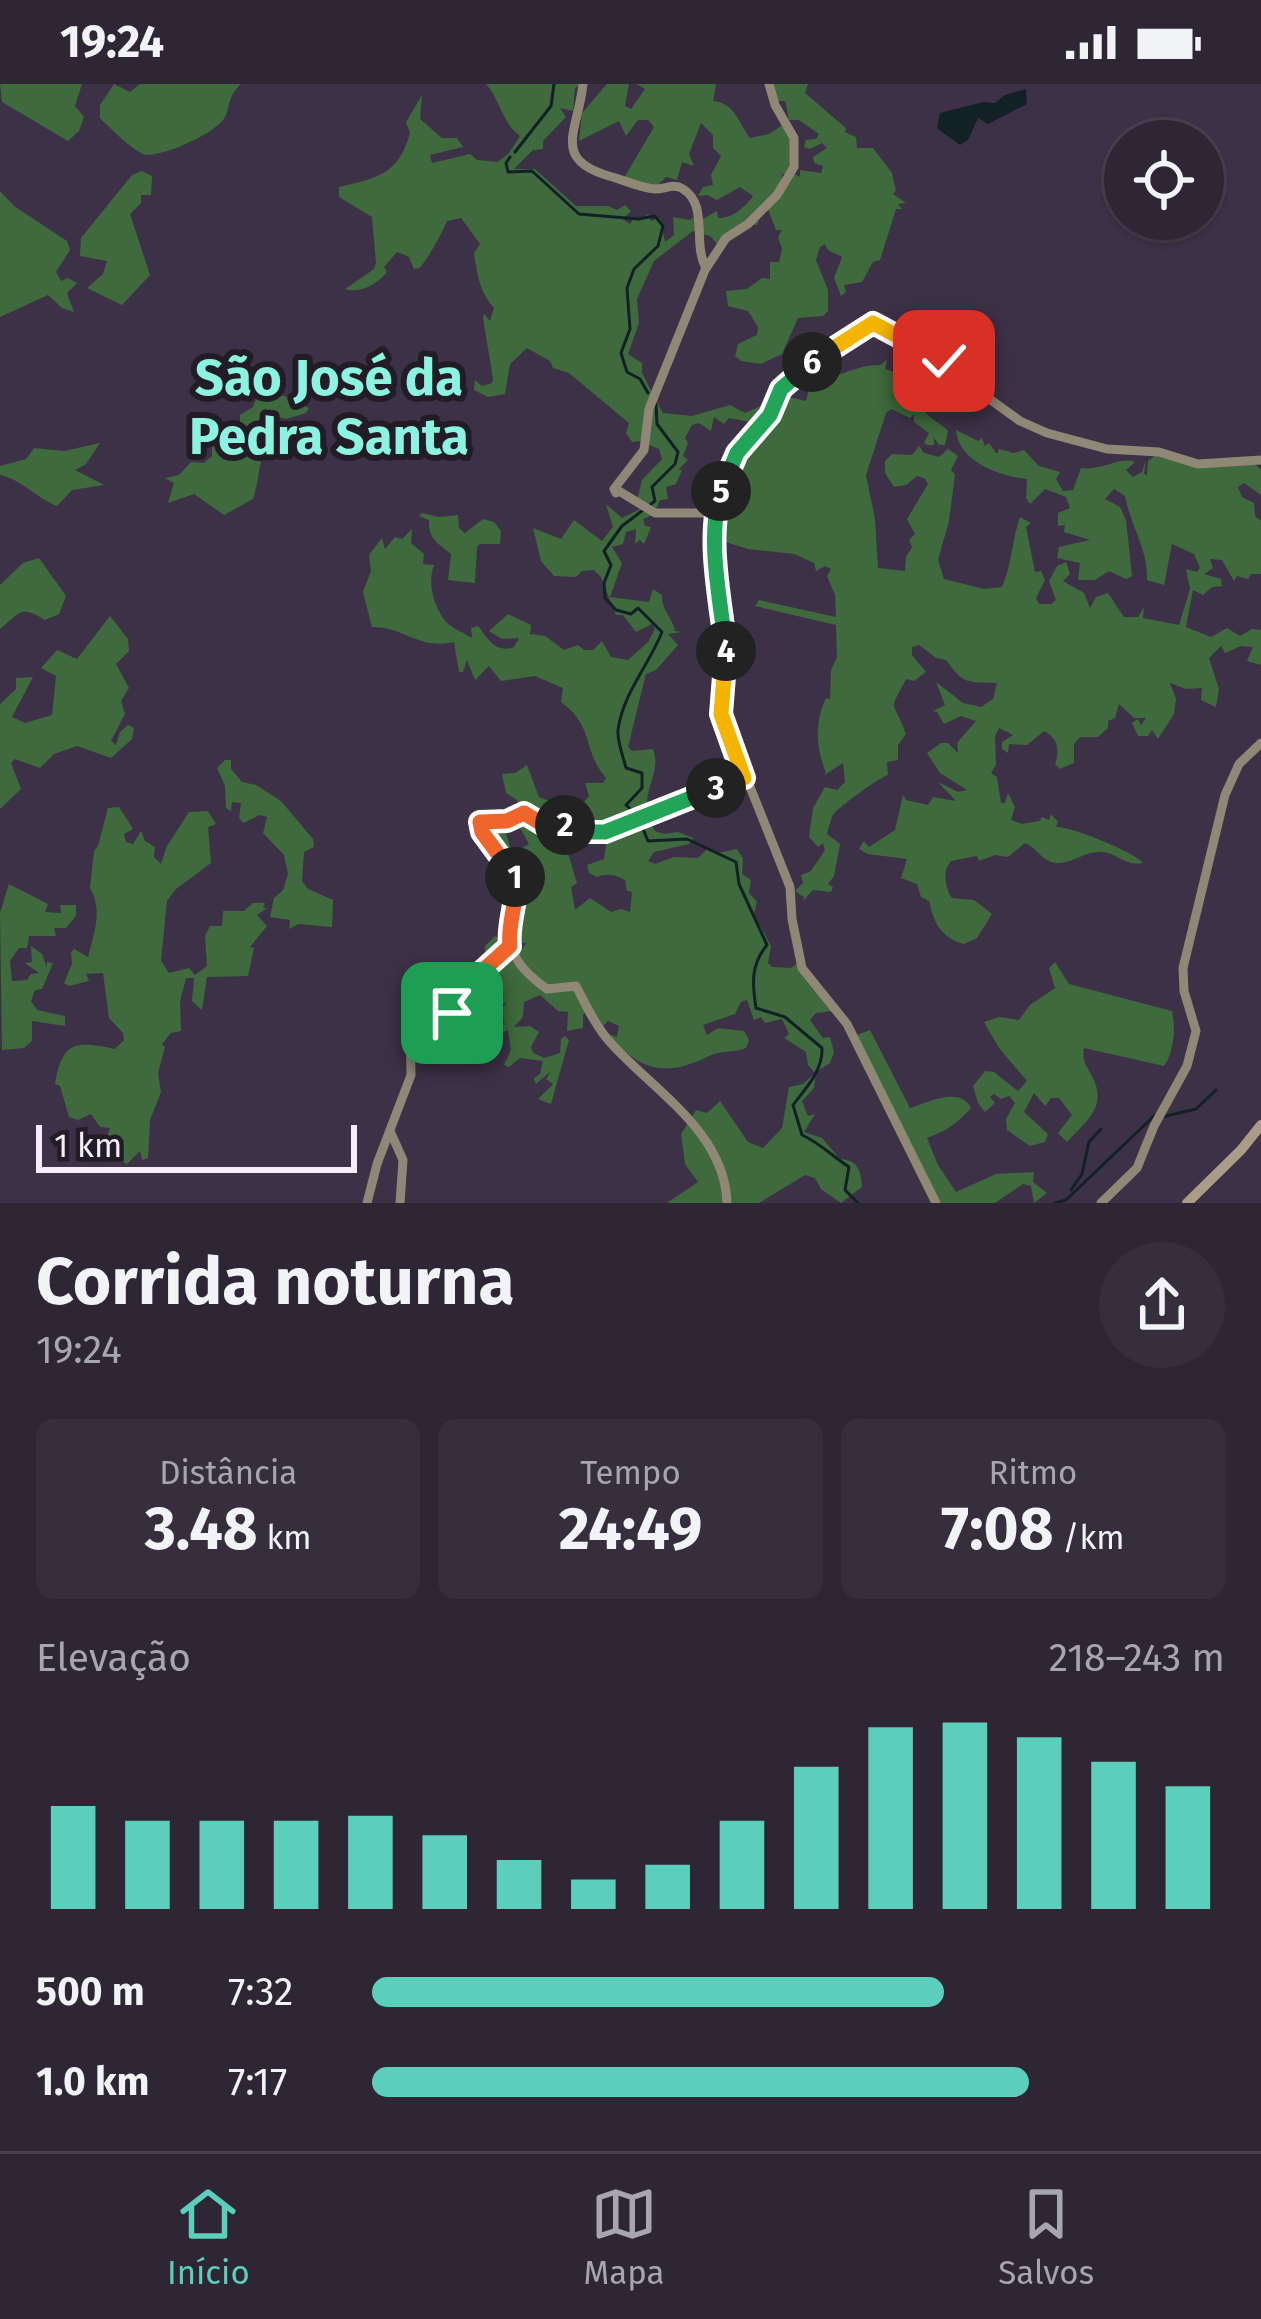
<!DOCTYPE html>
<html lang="pt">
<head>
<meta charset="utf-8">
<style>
	body { margin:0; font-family:"Fira Sans",sans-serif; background:#362d3d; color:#f1f3f6; height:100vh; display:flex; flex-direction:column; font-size:45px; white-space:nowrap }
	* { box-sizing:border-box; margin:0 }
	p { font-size:39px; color:#a7a5ad }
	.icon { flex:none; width:66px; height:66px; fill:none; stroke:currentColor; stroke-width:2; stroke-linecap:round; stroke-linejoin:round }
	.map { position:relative; height:1119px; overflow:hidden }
	.details { display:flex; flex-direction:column; background:#2e2535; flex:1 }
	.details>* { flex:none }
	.tools { position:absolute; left:1104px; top:36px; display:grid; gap:24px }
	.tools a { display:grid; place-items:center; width:120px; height:120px; border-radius:50%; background:#2e2535; box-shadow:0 3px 9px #0004,0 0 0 3px #494250; font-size:60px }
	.scale { position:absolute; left:36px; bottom:30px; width:321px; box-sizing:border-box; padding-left:12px; border:6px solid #f5edfb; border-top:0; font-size:33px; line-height:42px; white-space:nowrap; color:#f5edfb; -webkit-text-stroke:9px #211c26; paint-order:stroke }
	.pin { position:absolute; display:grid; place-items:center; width:102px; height:102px; color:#fff; margin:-51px; border-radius:24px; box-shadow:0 6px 18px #0006 }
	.km { position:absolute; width:60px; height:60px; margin:-30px; border-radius:50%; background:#222; color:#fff; font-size:33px; line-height:60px; text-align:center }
	.round { display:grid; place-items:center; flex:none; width:126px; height:126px; border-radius:63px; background:#362d3d }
	.head { display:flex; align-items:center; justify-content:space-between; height:204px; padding:0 36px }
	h1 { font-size:66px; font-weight:700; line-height:90px }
	.figures { display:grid; grid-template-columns:repeat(3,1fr); gap:18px; height:204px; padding:12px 36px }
	.figures div { display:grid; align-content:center; border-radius:18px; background:#362d3d; text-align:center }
	.figures b { font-size:60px; font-weight:700 }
	.figures small { font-size:33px; font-weight:400 }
	.figures p { font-size:33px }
	.chart { height:336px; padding:24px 36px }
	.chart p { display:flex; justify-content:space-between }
	.chart svg { width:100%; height:216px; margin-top:12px; stroke:#5bcebc; stroke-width:6 }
	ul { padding:0 36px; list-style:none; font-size:39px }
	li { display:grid; grid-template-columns:192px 144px 1fr; align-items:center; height:90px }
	li i { height:30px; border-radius:15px; background:#5bcebc }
	.status { display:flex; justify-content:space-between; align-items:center; height:84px; padding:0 60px; background:#2e2535; direction:ltr }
	.status svg { height:33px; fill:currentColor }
	.dock { display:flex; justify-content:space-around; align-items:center; height:168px; border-top:3px solid #494250; background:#2e2535; font-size:33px; color:#a7a5ad }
	.dock a { display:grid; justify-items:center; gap:6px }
	.dock .active { color:#5bcebc }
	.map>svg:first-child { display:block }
	.green { fill:#3f6a3d }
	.water { fill:#112126 }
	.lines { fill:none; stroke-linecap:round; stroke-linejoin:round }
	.stream { stroke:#112126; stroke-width:3 }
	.secondary { stroke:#918776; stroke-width:9 }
	.primary { stroke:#aa9c87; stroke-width:10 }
	.split-1-casing { stroke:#fff; stroke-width:24 }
	.split-2-casing { stroke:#fff; stroke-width:24 }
	.split-3-casing { stroke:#fff; stroke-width:24 }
	.split-4-casing { stroke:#fff; stroke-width:24 }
	.split-5-casing { stroke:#fff; stroke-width:24 }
	.split-6-casing { stroke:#fff; stroke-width:24 }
	.split-7-casing { stroke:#fff; stroke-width:24 }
	.split-1 { stroke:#f0652b; stroke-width:15 }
	.split-2 { stroke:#f0652b; stroke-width:15 }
	.split-3 { stroke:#22a559; stroke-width:15 }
	.split-4 { stroke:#f5b400; stroke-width:15 }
	.split-5 { stroke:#22a559; stroke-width:15 }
	.split-6 { stroke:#22a559; stroke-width:15 }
	.split-7 { stroke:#f5b400; stroke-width:15 }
	.labels { text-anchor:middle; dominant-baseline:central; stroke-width:12; stroke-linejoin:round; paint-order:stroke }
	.district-label { font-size:51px; font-weight:bold; fill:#8df3e1; stroke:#211c26 }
</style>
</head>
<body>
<div class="status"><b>19:24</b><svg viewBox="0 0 49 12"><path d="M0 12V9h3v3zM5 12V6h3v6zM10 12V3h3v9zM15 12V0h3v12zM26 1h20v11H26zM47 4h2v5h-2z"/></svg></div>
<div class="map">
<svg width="1261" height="1119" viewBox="0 0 1261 1119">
	<rect width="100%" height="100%" fill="#3d3147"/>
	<g class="green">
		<path d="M0,0H82L75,22L84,33L79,47L68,57L2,18Z"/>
		<path d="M114,0L130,8L140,0H241C228,12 231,19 225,33C218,49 156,76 143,70C129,63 111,45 100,34V21Z"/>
		<path d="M486,0H581L575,4L573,27L560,24L566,33L543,57V65L533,66L514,85H535L576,122H608L617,126L625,121L631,127L623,135L630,140L634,133L639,137L648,130L651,137L660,134L665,158L674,151L673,133L690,136L694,133L701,136L717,127L718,134C732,135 746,122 753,112L740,103L717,116L707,111L698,112L703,103L713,101L711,91L721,72L713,64V51L701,39L689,70L694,82L682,78L677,96L666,93L656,103L624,94L654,43L648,36H638L626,52L619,37L579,57L582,29L607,0H629L625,22L631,25L645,5L636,0H716L713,17C735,19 738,38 750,54L769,50L784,40L793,43L789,89L782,90L780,114L793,89L800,93V86L821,89L823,82L814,79L813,73L827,64L822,59L810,65L804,63L806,56L816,55L819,50L799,36H789L785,17H776L767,0H808L805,9L846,44L845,48L856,53L857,64H873L892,89L896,106L893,110L906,119L898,120L902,125H896L880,176L873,178L862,198L844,201L846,208L841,212L834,194L842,173L828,166L825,160L820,163L816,176L828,206V227L823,232L798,234L782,270L761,280L741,277L735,272L738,260L757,251L758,243L748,227L728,222L726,207L747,205L762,194L770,195V178H779L782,165L778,153L782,146H776L768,125L761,130L757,141L746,140L719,162L710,152L693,147L654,177L637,215L639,239L628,270L642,279V289L663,329L692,332L730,321L745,329L763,321L766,330L750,338L729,334L724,340L714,333L711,347L699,339L692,341L685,354L688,359L683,372L688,376L678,386H682L676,400L666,403L668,415L660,416L656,426L637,416L642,396L662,375L659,365L649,361V356L632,358L626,349L629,339L569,289L553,284L550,277L527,264L510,280L505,310L488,313L474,306L475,296L482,302L492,299L493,295L483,234L484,230L490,237L494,224C480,209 477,191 474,169L480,160L461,134L447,137C440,153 430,171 420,184L414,185L409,173L397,168L384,183L387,188C378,200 360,210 345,205L374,185L376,179L372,133L339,113V103C378,94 399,90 410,49L406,38L422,11L420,35L442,54H457L463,63L430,71L432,79L470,70L477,76L498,78L509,69L520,52C502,39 501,17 486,0Z"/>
		<path d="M142,87L152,92L151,111H141V119L130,130L150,191L122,221L87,204L103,190L107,177L80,172L81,154L132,91Z"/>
		<path d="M0,107L14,122L67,157L70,166L56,188L61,197L68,194L77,199L67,209L74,228L62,224L48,211L0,233Z"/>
		<path d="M887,275L885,285C909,290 914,313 927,330C933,337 941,339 948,347L945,361H939L934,354V361H927L924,359L929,349L914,338V330L910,334L891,325L886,329L866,391L875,435L878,484L905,487L906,473L912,463L909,456L915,450L907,435L928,400L924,394L917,392L906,401L894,403L885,389V377L892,370L912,371L919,362L924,369L939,373L948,365L958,372L951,386L955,391L949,437L938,476L944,495L984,505L1002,503C1012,480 1012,456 1020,433L1031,439L1026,443L1035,488L1041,487L1045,496L1036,514L1039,520H1051L1056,516L1049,497L1057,482L1066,478L1070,490L1063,497L1084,509L1090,524L1096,513L1108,509L1124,533H1138L1144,523L1143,534L1179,541L1190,505L1186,485L1197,488L1200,484L1194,470L1172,460L1164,501L1147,496C1148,465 1131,443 1125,412L1114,405L1105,415L1120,423L1126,436L1132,492L1126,495L1109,487L1095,496H1078L1080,479L1057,474L1059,463L1090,456L1064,448L1065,441L1058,442V429L1070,424L1066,413L1045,405L1030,420L1026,414L1027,395C1001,392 959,379 956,346L978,357L982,354L985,362L989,359L997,370L999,365L1014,369L1024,366L1039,382L1060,388L1056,395L1063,407L1073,406L1081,384C1103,387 1119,372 1135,378L1126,386L1133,393L1142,388L1146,376L1144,390L1147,391L1148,377L1157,370L1220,383L1252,377L1261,386V411L1244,399L1238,403L1242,413L1254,419L1255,432L1261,437V490H1251L1248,495L1237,492L1234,497L1222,476L1210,475L1213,484L1204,490L1221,495L1222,502L1212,503L1203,511L1193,506L1186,543L1211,553L1227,544L1240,552L1252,545L1261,546V581L1247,577L1253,563L1241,562L1225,569L1221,562L1209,574L1219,605L1216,623L1201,616L1202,604L1186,605L1170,599L1176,615L1174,630L1158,655L1152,646L1148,652H1138L1132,639L1138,635L1141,641L1146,634H1134L1119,620L1115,634L1108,637V644L1098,653H1080L1074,660V679L1060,685L1055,680C1060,666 1058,654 1044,647L1027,661L1009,660L1008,669L1002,665V658L1013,651L999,644L995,652L996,681L991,689L997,693L1001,719H1005L1008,709L1015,723L1011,736L1022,740L1039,737L1042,733L1049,736L1051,730L1058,738L1056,743C1070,742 1135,768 1143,779C1124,783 1115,766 1097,768C1080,769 1065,785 1049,777C1039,772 1035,763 1025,759L1008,773L995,771L979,777L977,772L951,777C942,787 945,803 952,814L974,816L992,830L977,854L964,860C941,854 934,839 929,817L921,813L917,800L901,794L907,775L868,770L859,765L864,757L869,763L895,746L903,711L906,716L928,721L933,713L956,717L938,698L958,708L967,706L940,689L927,669L941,659H948L958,669L957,659L976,637L961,632L944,640L937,628L933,627L945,621L936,598L963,619L981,623L993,615L997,599C967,598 964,601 946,576L936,574L919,561L912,563V571L926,588L914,597L906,595C888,631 892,612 906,650L898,661V676L887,678L888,691C882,692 838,723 833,731C831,734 828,746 827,750L840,760L834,792L828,800L833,803L831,808L813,806L803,817L804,813L795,807L803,799L801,791L811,787L825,766L823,759L818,763L809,753L813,724L825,703L837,706L845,698L843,679L823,692L826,689C816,663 814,640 826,614L830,615L831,586L837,573L836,541L755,522L759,516L836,533L835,511L827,492L831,485L825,482L816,487L814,479L794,470L748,465L716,455L727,381L789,313L806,317L812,294L817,298C838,292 861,280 881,281Z"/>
		<path d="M260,306L291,314H304L300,320L309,324L306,329L286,335L279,333C259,356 262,388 253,415L224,431L194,410L168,419L174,399L165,394L179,391L191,378L204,379L212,372V361L222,358L240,344V331L253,323Z"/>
		<path d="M100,359L86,380L75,386L104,401L72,406L57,422C36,414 23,396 0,391V382L26,375L34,364L64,367Z"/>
		<path d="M606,420L622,434L642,424L653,431L643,435L645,442L651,443L644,460L640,456L635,460L636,445L626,448L623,460L612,463L622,479L610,513L649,518L653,505L662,511C661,526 672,532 675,547L682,548L668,550L678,561L656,586L646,590L628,663L632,667L653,665C661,685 646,702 647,722L625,735L624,743L627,747L649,737L655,747L664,750L678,748L693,754L689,760L654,768L648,777L655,780L674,773L698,774L707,765L718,769L737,765L743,775L742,790L751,796L749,809L757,818L754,830L771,862L768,879L772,883L791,884L799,878L833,927L816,929L810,936L823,954L830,953L834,968L830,979L816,988L814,1004L802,1017L808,1032L815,1030L804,1048L822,1054L840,1075C857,1076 861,1085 862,1103L841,1119L821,1105L815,1094L805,1091L759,1119H667L698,1098L685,1080L681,1050L696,1026L707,1029L720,1017L748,1058L763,1064L782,1044L789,1003L803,1000L815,989L808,981L806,968L784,954L789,950L782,935L765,939L761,933L754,936L747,916L741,918L735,930L703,941L707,951L718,944L744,947L749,956L746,964C734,969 721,966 709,972C665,994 640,987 608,950L617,953L619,942L608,937L603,942L588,925L583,931V944L567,947L568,928L558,927L540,911L524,918L523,933L514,943L530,942L539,948L531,963L533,969L544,974L560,969L561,955L565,952L569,956L551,1020L538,1015L553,1000L546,995L551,987L536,1000L534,994L540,990L543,977L520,974L509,983L504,981L511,966L508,946L498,951L481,976L467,980L446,970L454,963H471L484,951L499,945L496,939L485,947L467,931L471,926L492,930L505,941L501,926L507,918L496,923L473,921L476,912L496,906L500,899L484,890L485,862L495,852L505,859L493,888L508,875L514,878L526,859L514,858L516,832L523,828L521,821L526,805L481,742L503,738L510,763L519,766L529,760L517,738L522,728L517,716L506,709L502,690L515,689L527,681L539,713L549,717L558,731L553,737L565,740L563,753L577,799L571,803L575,826L590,814L611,828L621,825L630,828L632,808L627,807L625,796C616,791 607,789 597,793L589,789L587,781L604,775L606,761L599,747L602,741L592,739L582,721L589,712L585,699H603L606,694C582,666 595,643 561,618L563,604L535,592L501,597L489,582L475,596L467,576L463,588H459L454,558C418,566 405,543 372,543L363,508L371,487L369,471L382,454L385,465L395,453L402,455L412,445L411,459L424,470L423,480L434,481C427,500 434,523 446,538C452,544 466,550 472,554L471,544L478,542C487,553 495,570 514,563L519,554L502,555L489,547L508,530L531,541L530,550L545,552L564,566L578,561L584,566H593L602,557L611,573L628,576L648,558L655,545L652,540L636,548L623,531H616L601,493L594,486L582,487L576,493L554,492L541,477L533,444L561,455L574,436L602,457L613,443Z"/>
		<path d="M422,429L439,433L458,431L459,444L465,449L483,435L494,438L501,447L500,460H480L477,463L475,499L448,496L451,470C438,459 428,455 429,436L419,432Z"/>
		<path d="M39,474L66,512L59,530L45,536C20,521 21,528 0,545V501L23,479Z"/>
		<path d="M110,532L128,555L129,567L116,580L129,604L121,617L125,630L111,657L116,661L120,648L128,641L134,644L132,655L111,674L77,662L54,670L40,684L15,675L11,679L21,705L0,725V620L16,605V594L33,593L12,633L25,639L52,631L56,592L41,584L57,566L77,575Z"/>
		<path d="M225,676H231V685L242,698L256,701L281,717L313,755L314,763L304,768L302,797L308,805L333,816L332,843L299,840L289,845L290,836L270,833L274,814L283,806L288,790L284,771L263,749L267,733L260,731L243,739L239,734L241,719L232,718L231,727L226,724L225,702L217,684Z"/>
		<path d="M119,723L133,745L124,750L126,758L133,760L141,747L145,757L155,763L154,773L161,780L167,762L189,728L208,727L216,740L208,743L211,779L176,805L167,817L161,877L169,889L189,884L195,891L207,882L205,852L210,842H222L223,827H244L253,819H265L263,824H267L257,831L267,842L250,863L254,864L248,892L207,893L202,926L192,917L194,894H186L180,918L181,947L171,949L162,960L165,963L158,989L161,1008L150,1036L148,1074L142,1076L140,1067L127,1080L116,1075L119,1072L106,1057L110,1044L100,1043L91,1030L78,1036L69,1033L60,1002L55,1000C62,956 77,957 115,965L124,956L123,949L109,934L103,889L86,890L89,897L69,902L64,899L72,880L71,868L74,865L88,873C94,849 103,826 90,804L94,767L98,762L108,724Z"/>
		<path d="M9,800L48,820L45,828L61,829L60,821H76V832L66,844H54L56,852H29L27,864H19L10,877L12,897L27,896L31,890L39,889L25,879L32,878L31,862L42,870L47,884V878L53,879L42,905L35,906L31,917L37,926L65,932V942L32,937V957L24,964L2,966L0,829Z"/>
		<path d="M1055,878L1069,900L1172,927C1176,943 1174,968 1164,982L1084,964C1082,977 1086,981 1092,992C1108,1022 1087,1037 1067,1058L1058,1049L1072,1031L1059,1014H1051L1045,1022L1034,1009L1024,1028L1048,1050L1045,1058L1030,1062L1007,1046L1006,1035L1015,1019L1009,1012L1001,1015L994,1010L990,1013L995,1019L985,1028L978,1019L973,1002L985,987L994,988L1018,1007L1027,997L999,964L984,938L999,933L1019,936L1030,921L1055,904L1049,884Z"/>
		<path d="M870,946L910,1024C929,1018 960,1002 971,1024C958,1039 946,1047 927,1054L938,1081L956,1108L996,1090L1034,1088L1033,1098L1047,1109L1034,1119L1031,1102L1023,1100L995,1119H938L857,951Z"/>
	</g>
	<path class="water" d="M1026,5L1027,20L988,40L978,34L968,56L960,61L937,44L940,29L983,18L995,19L1005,11Z"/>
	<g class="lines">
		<g class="stream">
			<path d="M515,68L551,22L554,0"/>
			<path d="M510,73L506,79L508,88L532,87L579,130L638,135L655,132L663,142L658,162L634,185L627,204L630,245L621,269L627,288L640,295L648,309"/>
			<path d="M637,731L626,721L642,704V689L626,684C623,672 617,657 618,646C623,609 649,581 662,548L638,524L631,530L616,526L605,514L604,499L611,481L604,467L622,442L655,417L652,403L675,380L678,368L657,340L656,320"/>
			<path d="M641,740L648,757L687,755L736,778L739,800L767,861C751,880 752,899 756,924L785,933L822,964C823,987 805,1005 793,1021L802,1051C820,1059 832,1072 849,1083L845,1106L858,1119"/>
			<path d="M1162,1033L1196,1025L1216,1006"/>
			<path d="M1071,1106L1082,1090L1089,1058L1101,1045"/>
			<path d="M1055,1119L1066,1116L1155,1031"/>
		</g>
		<g class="secondary">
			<path d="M583,0C578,47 551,75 609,92C624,96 640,104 655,105C666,105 673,99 683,105C709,121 692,159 706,184"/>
			<path d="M619,407L655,429H716"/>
			<path d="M616,409L614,405L644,366L649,325L705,186L726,154L748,140L777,111L794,83V54L775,21L769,0"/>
			<path d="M390,1047L403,1076L400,1119"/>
			<path d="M367,1119L377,1080L411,991L410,937L452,929L478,891L497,878L510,862"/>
			<path d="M727,1119C725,1047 652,1006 609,957C595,941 586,921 576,902L547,905C492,866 516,848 517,796L482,747L480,738L507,737L524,729L551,746L563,740C618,755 632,738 680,715C700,706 723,701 744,694"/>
			<path d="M936,1119L847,940L802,884L792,835L790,803L721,630L726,569L716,429L722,403L737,369L770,331L785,300L819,273L873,239L926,269L1020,337L1047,349L1107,365L1159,368L1198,380L1261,376"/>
			<path d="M1101,1119L1137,1084L1154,1042L1187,982L1196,947L1184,907L1183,884L1225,711L1239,680L1261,659"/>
		</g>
		<path class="primary" d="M1187,1119L1241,1066L1261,1041"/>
	</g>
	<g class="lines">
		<g class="split-1-casing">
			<path id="split-1" d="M452,929L478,891L510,862C507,838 519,816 515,793"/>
		</g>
		<g class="split-2-casing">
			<path id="split-2" d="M515,793L482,748L480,738L507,737L524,729L552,746L565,741"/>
		</g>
		<g class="split-3-casing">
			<path id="split-3" d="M565,741L586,748H605L716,704"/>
		</g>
		<g class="split-4-casing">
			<path id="split-4" d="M716,704L744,694L721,630L726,567"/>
		</g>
		<g class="split-5-casing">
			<path id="split-5" d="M721,407C706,456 721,517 726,567"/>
		</g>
		<g class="split-6-casing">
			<path id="split-6" d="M721,407L737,369L770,331L781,305L812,278"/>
		</g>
		<g class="split-7-casing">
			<path id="split-7" d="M812,278L873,239L944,277"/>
		</g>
		<use href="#split-1" class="split-1"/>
		<use href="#split-2" class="split-2"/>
		<use href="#split-3" class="split-3"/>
		<use href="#split-4" class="split-4"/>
		<use href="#split-5" class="split-5"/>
		<use href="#split-6" class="split-6"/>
		<use href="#split-7" class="split-7"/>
	</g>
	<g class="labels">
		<g class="district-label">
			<text x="329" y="294">São José da<tspan x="329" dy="59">Pedra Santa</tspan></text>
		</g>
	</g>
</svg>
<div class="tools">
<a><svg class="icon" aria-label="locate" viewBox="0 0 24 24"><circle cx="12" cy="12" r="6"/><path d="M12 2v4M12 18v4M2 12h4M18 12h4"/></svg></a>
</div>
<div class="scale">1 km</div>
<div class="pin" style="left:452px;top:929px;background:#1e9e55"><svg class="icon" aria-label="arrive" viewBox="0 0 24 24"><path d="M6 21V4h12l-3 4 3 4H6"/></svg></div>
<div class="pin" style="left:944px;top:277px;background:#d93025"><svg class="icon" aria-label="check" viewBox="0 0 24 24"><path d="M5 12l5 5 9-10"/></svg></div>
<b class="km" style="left:515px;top:793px">1</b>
<b class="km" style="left:565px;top:741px">2</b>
<b class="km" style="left:716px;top:704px">3</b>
<b class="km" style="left:726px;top:567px">4</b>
<b class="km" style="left:721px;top:407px">5</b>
<b class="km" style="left:812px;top:278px">6</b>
</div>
<section class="details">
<div class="head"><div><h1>Corrida noturna</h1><p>19:24</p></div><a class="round"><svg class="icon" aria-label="share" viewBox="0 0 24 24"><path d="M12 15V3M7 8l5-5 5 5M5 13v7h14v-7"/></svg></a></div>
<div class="figures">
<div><p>Distância</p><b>3.48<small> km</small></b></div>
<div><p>Tempo</p><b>24:49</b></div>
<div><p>Ritmo</p><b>7:08<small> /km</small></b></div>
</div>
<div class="chart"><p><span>Elevação</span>218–243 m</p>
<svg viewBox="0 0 160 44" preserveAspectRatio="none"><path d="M5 44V23M15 44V26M25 44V26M35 44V26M45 44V25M55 44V29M65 44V34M75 44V38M85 44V35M95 44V26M105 44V15M115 44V7M125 44V6M135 44V9M145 44V14M155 44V19"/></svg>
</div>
<ul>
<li><b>500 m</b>7:32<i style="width:67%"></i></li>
<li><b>1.0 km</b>7:17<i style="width:77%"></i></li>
</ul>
</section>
<nav class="dock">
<a class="active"><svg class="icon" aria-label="home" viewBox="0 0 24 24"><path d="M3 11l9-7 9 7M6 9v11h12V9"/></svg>Início</a>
<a><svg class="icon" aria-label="map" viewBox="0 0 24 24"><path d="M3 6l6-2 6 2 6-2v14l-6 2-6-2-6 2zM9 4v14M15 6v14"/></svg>Mapa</a>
<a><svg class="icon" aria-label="saved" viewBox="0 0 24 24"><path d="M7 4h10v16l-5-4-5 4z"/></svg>Salvos</a>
</nav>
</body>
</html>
